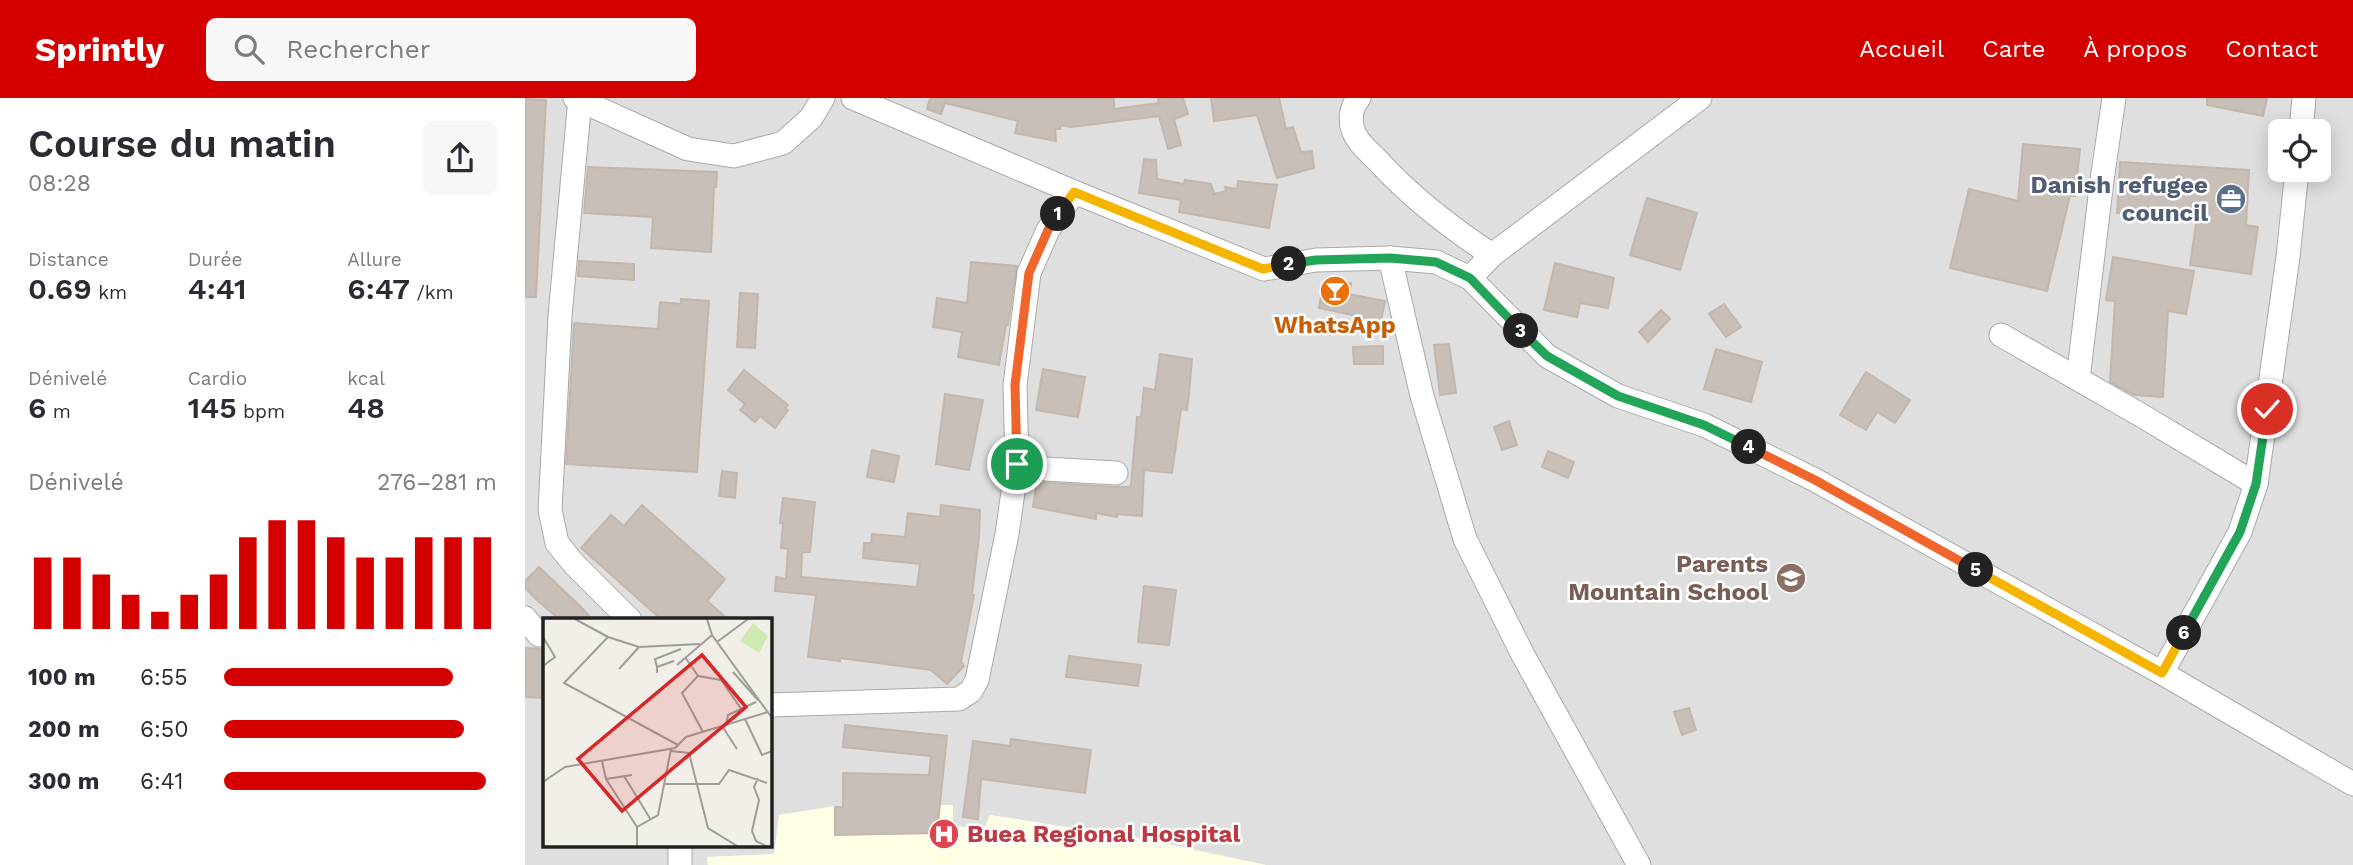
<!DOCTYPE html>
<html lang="fr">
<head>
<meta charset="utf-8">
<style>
	body { margin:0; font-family:"Work Sans",sans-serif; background:#f7f7f7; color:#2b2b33; height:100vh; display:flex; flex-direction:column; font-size:26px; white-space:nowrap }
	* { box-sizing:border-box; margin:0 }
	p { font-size:23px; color:#7c7c81 }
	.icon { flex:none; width:38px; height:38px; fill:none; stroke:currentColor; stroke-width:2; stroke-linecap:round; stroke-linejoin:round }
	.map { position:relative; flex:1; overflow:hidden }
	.sheet { display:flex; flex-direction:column; background:#fff; width:525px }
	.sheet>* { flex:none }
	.controls { position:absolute; left:1743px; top:21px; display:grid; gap:14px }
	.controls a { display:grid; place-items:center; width:63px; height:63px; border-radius:10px; background:#fff; box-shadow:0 4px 18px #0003; font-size:35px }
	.pin { position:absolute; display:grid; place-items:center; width:60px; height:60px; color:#fff; margin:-30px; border:4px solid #fff; border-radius:50%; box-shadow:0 2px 7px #0007 }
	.km { position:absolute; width:35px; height:35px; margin:-18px; border-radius:50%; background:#222; color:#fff; font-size:19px; line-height:35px; text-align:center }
	.round { display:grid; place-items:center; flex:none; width:74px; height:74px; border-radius:10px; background:#f7f7f7 }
	.headline { display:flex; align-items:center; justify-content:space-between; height:119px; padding:0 28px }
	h1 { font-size:38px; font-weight:600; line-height:52px }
	.metrics { display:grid; grid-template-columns:repeat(3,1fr); gap:10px; height:119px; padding:7px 28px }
	.metrics div { display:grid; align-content:center }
	.metrics b { font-size:30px; font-weight:600 }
	.metrics small { font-size:19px; font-weight:400 }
	.metrics p { font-size:19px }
	.chart { height:196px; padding:14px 28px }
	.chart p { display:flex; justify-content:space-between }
	.chart svg { width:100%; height:126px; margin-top:7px; stroke:#d40000; stroke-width:6 }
	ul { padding:0 28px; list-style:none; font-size:23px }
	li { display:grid; grid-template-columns:112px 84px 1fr; align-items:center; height:52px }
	li i { height:18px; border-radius:9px; background:#d40000 }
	header { display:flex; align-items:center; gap:42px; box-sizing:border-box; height:98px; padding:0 35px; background:#d40000; color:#fff }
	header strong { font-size:33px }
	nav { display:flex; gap:38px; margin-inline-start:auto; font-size:24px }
	.search { width:490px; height:63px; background:#f7f7f7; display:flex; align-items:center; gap:18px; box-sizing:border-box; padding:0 24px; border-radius:10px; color:#7c7c81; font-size:26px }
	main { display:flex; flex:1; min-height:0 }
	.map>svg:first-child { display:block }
	.residential { fill:#e0dfdf; fill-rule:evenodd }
	.education { fill:#ffffe5 }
	.building { fill:#c7bfb8; stroke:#c4b6ab; stroke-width:2 }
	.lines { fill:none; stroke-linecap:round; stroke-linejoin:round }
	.minor-casing { stroke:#a9a9a9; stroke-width:25 }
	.minor { stroke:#fff; stroke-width:23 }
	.split-1-casing { stroke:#fff; stroke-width:14 }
	.split-2-casing { stroke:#fff; stroke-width:14 }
	.split-3-casing { stroke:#fff; stroke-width:14 }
	.split-4-casing { stroke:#fff; stroke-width:14 }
	.split-5-casing { stroke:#fff; stroke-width:14 }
	.split-6-casing { stroke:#fff; stroke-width:14 }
	.split-7-casing { stroke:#fff; stroke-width:14 }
	.split-1 { stroke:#f0652b; stroke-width:9 }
	.split-2 { stroke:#f5b400; stroke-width:9 }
	.split-3 { stroke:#22a559; stroke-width:9 }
	.split-4 { stroke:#22a559; stroke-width:9 }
	.split-5 { stroke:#f0652b; stroke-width:9 }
	.split-6 { stroke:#f5b400; stroke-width:9 }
	.split-7 { stroke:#22a559; stroke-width:9 }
	.labels { text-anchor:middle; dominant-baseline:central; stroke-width:5; stroke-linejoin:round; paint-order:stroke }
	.service-label { font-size:24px; font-weight:bold; fill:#4e5e75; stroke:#fff; text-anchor:end }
	.food-label { font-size:24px; font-weight:bold; fill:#c56008; stroke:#fff }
	.education-label { font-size:24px; font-weight:bold; fill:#785e54; stroke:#fff; text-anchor:end }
	.health-label { font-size:24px; font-weight:bold; fill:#be3a42; stroke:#fff; text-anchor:start }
	.inset-road { fill:none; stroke:#9f9d99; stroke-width:2 }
	.view { fill:#d62828; fill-opacity:0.15; stroke:#d62828; stroke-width:3.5 }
	.inset-edge { fill:none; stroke:#222; stroke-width:3.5 }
</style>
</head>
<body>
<header>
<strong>Sprintly</strong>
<div class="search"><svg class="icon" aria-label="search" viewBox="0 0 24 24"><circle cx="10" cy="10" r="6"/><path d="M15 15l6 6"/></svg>Rechercher</div>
<nav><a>Accueil</a><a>Carte</a><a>À propos</a><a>Contact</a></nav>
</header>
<main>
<section class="sheet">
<div class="headline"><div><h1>Course du matin</h1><p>08:28</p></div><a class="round"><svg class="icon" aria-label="share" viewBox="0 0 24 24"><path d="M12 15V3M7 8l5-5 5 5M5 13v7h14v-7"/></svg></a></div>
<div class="metrics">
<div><p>Distance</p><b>0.69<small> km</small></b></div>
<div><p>Durée</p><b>4:41</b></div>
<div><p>Allure</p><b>6:47<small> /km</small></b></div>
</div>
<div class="metrics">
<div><p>Dénivelé</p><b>6<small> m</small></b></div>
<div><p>Cardio</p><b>145<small> bpm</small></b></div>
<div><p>kcal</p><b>48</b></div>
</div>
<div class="chart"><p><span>Dénivelé</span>276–281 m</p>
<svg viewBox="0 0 160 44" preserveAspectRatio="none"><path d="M5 44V19M15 44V19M25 44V25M35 44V32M45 44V38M55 44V32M65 44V25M75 44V12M85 44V6M95 44V6M105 44V12M115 44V19M125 44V19M135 44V12M145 44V12M155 44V12"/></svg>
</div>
<ul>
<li><b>100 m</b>6:55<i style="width:84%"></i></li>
<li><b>200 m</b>6:50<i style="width:88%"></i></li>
<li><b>300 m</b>6:41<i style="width:96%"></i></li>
</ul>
</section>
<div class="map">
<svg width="1828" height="767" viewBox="0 0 1828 767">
	<rect width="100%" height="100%" fill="#f2efe9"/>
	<path class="residential" d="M0,0H1828V767H741L623,742L465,717L459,731L427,728V707L249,756L183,759V767H0ZM1755,33H1794V72H1755ZM19,522H245V748H19Z"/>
	<path class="education" d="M428,707V728L459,731L465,717L623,742L741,767H183L182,759L249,756L254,717L309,708Z"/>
	<g class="building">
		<path d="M405,0H589V11L634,5L633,0H658L663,16L649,21L656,47L643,51L634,18L546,29L536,27L535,31H530L531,43L490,35L493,23L420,5L416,16L402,11Z"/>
		<path d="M686,0H754L761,31L768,29L776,54L787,53L789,70L752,80L732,17L689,23Z"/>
		<path d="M1682,0H1742L1738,18L1682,7Z"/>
		<path d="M0,1L21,2L11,199H0Z"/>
		<path d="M1498,46L1555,51L1550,98H1545L1522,193L1425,170L1444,91L1493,103Z"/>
		<path d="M619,61L631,62L632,81L659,86L660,82L686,86L689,96L701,93L700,89L712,91L713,83L752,87L744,130L654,114L656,102L614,95Z"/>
		<path d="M1595,64L1724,72L1721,127L1733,129L1726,176L1665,167L1672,120L1592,115Z"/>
		<path d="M63,69L192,74L191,89H189L186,154L126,150L128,119L59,115Z"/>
		<path d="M1122,100L1172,115L1155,172L1105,157Z"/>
		<path d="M1588,159L1669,173L1661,216L1643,213L1638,299L1609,297L1585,284L1590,203L1581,202Z"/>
		<path d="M54,163L109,166V182L53,178Z"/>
		<path d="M446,164L492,168L483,227H481L474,267L433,259L437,234L408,229L412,200L442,205Z"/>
		<path d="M1030,165L1089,180L1083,210L1055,205L1052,219L1019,212Z"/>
		<path d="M807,181L826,185L824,196L860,203L856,223L794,210L797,193L805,195Z"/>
		<path d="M215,195L233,196L230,250L212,249Z"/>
		<path d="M156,201L184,203L172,374L41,366L49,225L133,231L135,204L156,206Z"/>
		<path d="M1199,206L1216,229L1201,239L1184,216Z"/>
		<path d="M1136,212L1145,221L1123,244L1114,234Z"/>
		<path d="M924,246L931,295L915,297L909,247Z"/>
		<path d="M858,248V266H829L828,249Z"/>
		<path d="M1191,251L1237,264L1226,304L1179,291Z"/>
		<path d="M635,256L667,261L664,296L662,312L656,311L647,375L619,372L617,418L592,416V419L571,415V421L508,409L512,384L590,389H604L606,387L612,319H616L619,290L630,292Z"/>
		<path d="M518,271L560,279L553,319L511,312Z"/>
		<path d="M219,272L263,307L260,310L263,312L250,330L235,318L230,324L215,312L220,306L203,292Z"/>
		<path d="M1341,274L1385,302L1370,325L1352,314L1341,332L1315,317Z"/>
		<path d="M420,296L458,302L444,372L411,366Z"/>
		<path d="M984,323L992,347L977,352L969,329Z"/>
		<path d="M347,352L374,358L369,384L342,379Z"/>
		<path d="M1023,353L1049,364L1043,380L1017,369Z"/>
		<path d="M197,373L212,375L210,400L194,398Z"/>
		<path d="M258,400L290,404L285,454H277L276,479L392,489L395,466L338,460L339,445H346L347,436L380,439L383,415L415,419L416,407L455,412L454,439L447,497H449L436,564L439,568L422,586L406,572L315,560V563L283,559L291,497L250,493L251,479L261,481L263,451L256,450L258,425H255Z"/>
		<path d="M117,407L200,481L182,503L204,522H137L56,450L86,417L99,428Z"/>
		<path d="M14,469L55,508L68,522H35L12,502L0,490V483Z"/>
		<path d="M619,488L651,492L644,547L613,544Z"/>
		<path d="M0,550L19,551V600L0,599Z"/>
		<path d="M544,558L616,567L613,588L541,579Z"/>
		<path d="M1164,610L1171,632L1157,637L1149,614Z"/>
		<path d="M320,627L422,638L412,735L310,737V709H318V675L404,677L406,658L318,649Z"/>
		<path d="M486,641L566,652L560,695L456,681L453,721L438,719L448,643L485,648Z"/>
	</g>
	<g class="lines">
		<g class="minor-casing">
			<g id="minor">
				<path d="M50,0L163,51L209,58L258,45L286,20L298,0"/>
				<path d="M328,0L549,94L739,171L791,162L865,160L911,164L945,180L1022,258L1093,298L1179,327L1290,382L1637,575L1828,686"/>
				<path d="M834,0C824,11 824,28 832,40C837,49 847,56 854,64C887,100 926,130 967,157"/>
				<path d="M55,1L35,218L25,412L32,445L49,466L105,522"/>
				<path d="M1776,33L1779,0"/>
				<path d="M865,160L897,298L940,441L998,557L1114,767"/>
				<path d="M945,180L967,157L1175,0"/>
				<path d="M1476,237L1614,316L1731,386"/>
				<path d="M1553,281L1577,82L1589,0"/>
				<path d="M492,366L520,371L591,375"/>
				<path d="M0,520L14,537"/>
				<path d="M1637,575L1715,434L1731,386L1763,159L1772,72"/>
				<path d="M245,607L434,601L446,593L452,582L482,436L492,366L490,287L504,175L523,132L549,94"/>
				<path d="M155,748V767"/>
			</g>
		</g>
		<use href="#minor" class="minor"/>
	</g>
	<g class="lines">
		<g class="split-1-casing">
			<path id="split-1" d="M492,366L490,287L504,175L523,132L533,116"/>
		</g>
		<g class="split-2-casing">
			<path id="split-2" d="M533,116L549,94L738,171L764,166"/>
		</g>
		<g class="split-3-casing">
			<path id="split-3" d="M764,166L791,162L865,160L911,164L945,180L996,233"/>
		</g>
		<g class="split-4-casing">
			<path id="split-4" d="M996,233L1022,258L1093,298L1179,327L1224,349"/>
		</g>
		<g class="split-5-casing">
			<path id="split-5" d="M1224,349L1290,382L1451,472"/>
		</g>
		<g class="split-6-casing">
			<path id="split-6" d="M1451,472L1637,575L1659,535"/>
		</g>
		<g class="split-7-casing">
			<path id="split-7" d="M1659,535L1715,434L1731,386L1742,311"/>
		</g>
		<use href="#split-1" class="split-1"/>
		<use href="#split-2" class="split-2"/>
		<use href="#split-3" class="split-3"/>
		<use href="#split-4" class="split-4"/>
		<use href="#split-5" class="split-5"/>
		<use href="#split-6" class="split-6"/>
		<use href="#split-7" class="split-7"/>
	</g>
	<defs>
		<g id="office-disc" transform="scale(1.575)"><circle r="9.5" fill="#5c6f8a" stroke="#fff"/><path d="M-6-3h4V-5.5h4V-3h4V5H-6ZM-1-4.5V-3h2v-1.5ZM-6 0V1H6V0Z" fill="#fff"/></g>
		<g id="bar-disc" transform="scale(1.575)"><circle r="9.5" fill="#e8710a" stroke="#fff"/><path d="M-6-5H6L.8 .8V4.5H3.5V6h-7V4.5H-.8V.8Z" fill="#fff"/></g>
		<g id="school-disc" transform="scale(1.575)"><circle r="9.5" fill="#8d6e63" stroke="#fff"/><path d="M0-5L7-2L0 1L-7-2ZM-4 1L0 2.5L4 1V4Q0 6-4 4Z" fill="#fff"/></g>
		<g id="hospital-disc" transform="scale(1.575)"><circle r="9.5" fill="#e0444e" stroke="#fff"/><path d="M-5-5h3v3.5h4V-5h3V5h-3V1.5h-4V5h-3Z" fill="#fff"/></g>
	</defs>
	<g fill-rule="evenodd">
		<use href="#office-disc" x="1706" y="101"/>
		<use href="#bar-disc" x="810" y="193"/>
		<use href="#school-disc" x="1266" y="480"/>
		<use href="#hospital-disc" x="419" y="736"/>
	</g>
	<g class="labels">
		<g class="service-label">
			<text x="1683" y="87">Danish refugee<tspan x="1683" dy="28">council</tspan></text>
		</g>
		<g class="food-label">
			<text x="810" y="227">WhatsApp</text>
		</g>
		<g class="education-label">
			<text x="1243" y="466">Parents<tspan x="1243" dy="28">Mountain School</tspan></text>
		</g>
		<g class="health-label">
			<text x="442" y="736">Buea Regional Hospital</text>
		</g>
	</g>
	<g transform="translate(18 520)">
		<rect width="229" height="229" fill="#f2efe9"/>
		<path d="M210,5L225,18L216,35L197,23Z" fill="#cdebb0"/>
		<path class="inset-road" d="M32,1L65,19L96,29L157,26M164,1L169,17L229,100M0,19L12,39L0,48M65,19L21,65L135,127M174,24L205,1M142,39L155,58L139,75L160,114M134,47L169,17M114,49L112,41L138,31M76,51L96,29M190,54L215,82M114,55V49L131,43M155,58L178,62L199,92M202,101L219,137L229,133M183,107L185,97L213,84M179,108L194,131M128,133L146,135L165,210L194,228M59,143L63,161L94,209V228M81,158L108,202M215,160L211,169L216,182L209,213L213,223L223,228M63,161L89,157M0,164L22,149L132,130L143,119L225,94M121,166H176L186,152L224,165M94,209L115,197L128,131"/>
		<path class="view" d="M159,37L203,89L79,193L35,141Z"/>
		<rect width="229" height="229" class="inset-edge"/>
	</g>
</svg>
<div class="controls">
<a><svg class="icon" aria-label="locate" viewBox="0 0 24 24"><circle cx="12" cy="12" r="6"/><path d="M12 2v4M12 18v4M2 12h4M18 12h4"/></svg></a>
</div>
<div class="pin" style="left:492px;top:366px;background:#1e9e55"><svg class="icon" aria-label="arrive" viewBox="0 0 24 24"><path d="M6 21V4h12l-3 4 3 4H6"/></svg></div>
<div class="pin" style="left:1742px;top:311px;background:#d93025"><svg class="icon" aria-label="check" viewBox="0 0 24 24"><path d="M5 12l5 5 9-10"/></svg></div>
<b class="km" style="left:533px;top:116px">1</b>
<b class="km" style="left:764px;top:166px">2</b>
<b class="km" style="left:996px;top:233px">3</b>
<b class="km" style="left:1224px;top:349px">4</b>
<b class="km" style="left:1451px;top:472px">5</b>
<b class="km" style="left:1659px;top:535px">6</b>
</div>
</main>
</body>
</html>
